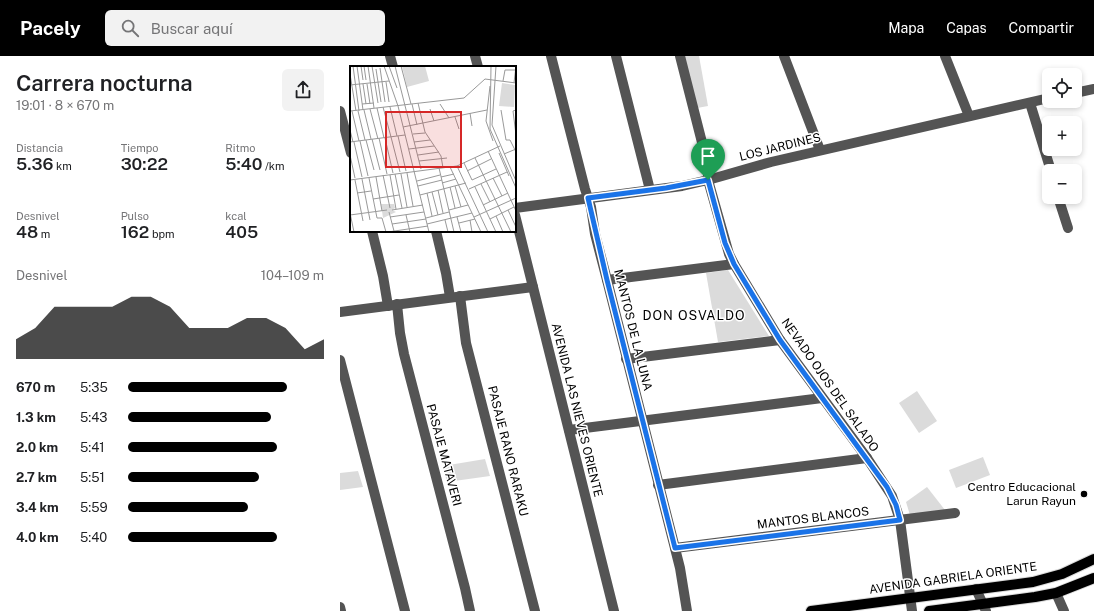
<!DOCTYPE html>
<html lang="es">
<head>
<meta charset="utf-8">
<style>
	body { margin:0; font-family:"Public Sans",sans-serif; background:#f2f2f2; color:#202124; height:100vh; display:flex; flex-direction:column; font-size:15px; white-space:nowrap }
	* { box-sizing:border-box; margin:0 }
	p { font-size:13px; color:#757577 }
	.icon { flex:none; width:22px; height:22px; fill:none; stroke:currentColor; stroke-width:2; stroke-linecap:round; stroke-linejoin:round }
	.map { position:relative; flex:1; overflow:hidden }
	.drawer { display:flex; flex-direction:column; background:#fff; width:340px }
	.drawer>* { flex:none }
	.controls { position:absolute; left:702px; top:12px; display:grid; gap:8px }
	.controls a { display:grid; place-items:center; width:40px; height:40px; border-radius:6px; background:#fff; box-shadow:0 2px 6px #0003; font-size:20px }
	.pin { position:absolute; display:grid; place-items:center; width:34px; height:34px; color:#fff; margin:-41px -17px; border-radius:50% 50% 50% 0; rotate:-45deg; box-shadow:0 0 4px #0007 }
	.pin .icon { rotate:45deg }
	.round { display:grid; place-items:center; flex:none; width:42px; height:42px; border-radius:6px; background:#f2f2f2 }
	.overview { display:flex; align-items:center; justify-content:space-between; height:68px; padding:0 16px }
	h1 { font-size:22px; font-weight:600; line-height:30px }
	.figures { display:grid; grid-template-columns:repeat(3,1fr); gap:6px; height:68px; padding:4px 16px }
	.figures div { display:grid; align-content:center }
	.figures b { font-size:17px; font-weight:600 }
	.figures small { font-size:11px; font-weight:400 }
	.figures p { font-size:11px }
	.chart { height:112px; padding:8px 16px }
	.chart p { display:flex; justify-content:space-between }
	.chart svg { width:100%; height:72px; margin-top:4px; fill:#000; opacity:.7 }
	ul { padding:0 16px; list-style:none; font-size:13px }
	li { display:grid; grid-template-columns:64px 48px 1fr; align-items:center; height:30px }
	li i { height:10px; border-radius:5px; background:#000 }
	header { display:flex; align-items:center; gap:24px; box-sizing:border-box; height:56px; padding:0 20px; background:#000; color:#fff }
	header strong { font-size:19px }
	nav { display:flex; gap:22px; margin-inline-start:auto; font-size:14px }
	.search { width:280px; height:36px; background:#f2f2f2; display:flex; align-items:center; gap:10px; box-sizing:border-box; padding:0 14px; border-radius:6px; color:#757577; font-size:15px }
	main { display:flex; flex:1; min-height:0 }
	.map>svg:first-child { display:block }
	.green { fill:#dbdbdb }
	.lines { fill:none; stroke-linecap:round; stroke-linejoin:round }
	.major-casing { stroke:#dbdbdb; stroke-width:12 }
	.minor { stroke:#545454; stroke-width:10 }
	.major { stroke:#000; stroke-width:10 }
	.route-casing { stroke:#fff; stroke-width:8 }
	.route { stroke:#1a73e8; stroke-width:5 }
	.poi-dot { fill:#000; stroke:#fff; stroke-width:1.5 }
	.labels { text-anchor:middle; dominant-baseline:central; stroke-width:3; stroke-linejoin:round; paint-order:stroke }
	.street-label { font-size:12px; fill:#000; stroke:#fff }
	.poi-label { font-size:12px; fill:#000; stroke:#fff; text-anchor:end }
	.neighbourhood-label { font-size:13px; letter-spacing:1px; fill:#000; stroke:#fff }
	.inset-road { fill:none; stroke:#999; stroke-width:1 }
	.view { fill:#d62828; fill-opacity:0.15; stroke:#d62828; stroke-width:2 }
	.inset-edge { fill:none; stroke:#000; stroke-width:2 }
</style>
</head>
<body>
<header>
<strong>Pacely</strong>
<div class="search"><svg class="icon" aria-label="search" viewBox="0 0 24 24"><circle cx="10" cy="10" r="6"/><path d="M15 15l6 6"/></svg>Buscar aquí</div>
<nav><a>Mapa</a><a>Capas</a><a>Compartir</a></nav>
</header>
<main>
<section class="drawer">
<div class="overview"><div><h1>Carrera nocturna</h1><p>19:01 · 8 × 670 m</p></div><a class="round"><svg class="icon" aria-label="share" viewBox="0 0 24 24"><path d="M12 15V3M7 8l5-5 5 5M5 13v7h14v-7"/></svg></a></div>
<div class="figures">
<div><p>Distancia</p><b>5.36<small> km</small></b></div>
<div><p>Tiempo</p><b>30:22</b></div>
<div><p>Ritmo</p><b>5:40<small> /km</small></b></div>
</div>
<div class="figures">
<div><p>Desnivel</p><b>48<small> m</small></b></div>
<div><p>Pulso</p><b>162<small> bpm</small></b></div>
<div><p>kcal</p><b>405</b></div>
</div>
<div class="chart"><p><span>Desnivel</span>104–109 m</p>
<svg viewBox="0 0 160 44" preserveAspectRatio="none"><path d="M0 44V32L10 25L20 12L30 12L40 12L50 12L60 6L70 6L80 12L90 25L100 25L110 25L120 19L130 19L140 25L150 38L160 32V44z"/></svg>
</div>
<ul>
<li><b>670 m</b>5:35<i style="width:81%"></i></li>
<li><b>1.3 km</b>5:43<i style="width:73%"></i></li>
<li><b>2.0 km</b>5:41<i style="width:76%"></i></li>
<li><b>2.7 km</b>5:51<i style="width:67%"></i></li>
<li><b>3.4 km</b>5:59<i style="width:61%"></i></li>
<li><b>4.0 km</b>5:40<i style="width:76%"></i></li>
</ul>
</section>
<div class="map">
<svg width="754" height="555" viewBox="0 0 754 555">
	<rect width="100%" height="100%" fill="#fff"/>
	<g class="green">
		<path d="M343,0H359L368,50L357,52Z"/>
		<path d="M388,214L429,280L378,286L366,217Z"/>
		<path d="M577,335L597,365L579,377L559,347Z"/>
		<path d="M643,401L650,419L616,432L609,414Z"/>
		<path d="M145,403L150,420L107,426L103,410Z"/>
		<path d="M18,415L23,431L0,434V417Z"/>
		<path d="M587,431L605,454L570,459L566,446Z"/>
	</g>
	<g class="lines">
		<g class="major-casing">
			<g id="major">
				<path d="M471,555L693,526L722,518L754,503"/>
				<path d="M589,555L695,541L716,537L754,522"/>
			</g>
		</g>
		<g class="minor">
			<path d="M50,0L53,11"/>
			<path d="M135,0L138,11"/>
			<path d="M211,0L245,133L251,151L255,178L267,224L340,512L347,555"/>
			<path d="M276,0L310,134"/>
			<path d="M340,0L368,110V124L389,198L394,208L440,284L527,402L552,440L560,464L572,555"/>
			<path d="M444,0L480,94"/>
			<path d="M605,0L629,60"/>
			<path d="M735,37L754,33"/>
			<path d="M690,47L711,115"/>
			<path d="M0,55L11,97"/>
			<path d="M718,141L728,172"/>
			<path d="M175,152L342,130L368,124L431,106L709,42"/>
			<path d="M175,159L274,555"/>
			<path d="M32,175L43,220L48,250"/>
			<path d="M96,175L106,217L110,241"/>
			<path d="M267,224L394,208"/>
			<path d="M120,240L126,287L195,555"/>
			<path d="M57,248L60,277L64,298L125,532L130,555"/>
			<path d="M0,256L193,231"/>
			<path d="M286,303L440,284"/>
			<path d="M0,304L65,555"/>
			<path d="M229,374L482,342"/>
			<path d="M318,429L527,402"/>
			<path d="M335,492L615,457"/>
			<path d="M636,533L646,555"/>
			<path d="M716,537L724,555"/>
			<path d="M0,551L1,555"/>
		</g>
		<use href="#major" class="major"/>
	</g>
	<g class="lines">
		<g class="route-casing">
			<path id="route" d="M368,124L385,187L394,208L440,284L547,431L556,449L560,464L335,492L267,224L248,142L326,132Z"/>
		</g>
		<use href="#route" class="route"/>
	</g>
	<circle class="poi-dot" cx="744" cy="438" r="4"/>
	<g class="labels">
		<g class="street-label">
			<text transform="translate(440 91) rotate(-14)">LOS JARDINES</text>
			<text transform="translate(293 274) rotate(76)">MANTOS DE LA LUNA</text>
			<text transform="translate(490 329) rotate(55)">NEVADO OJOS DEL SALADO</text>
			<text transform="translate(237 354) rotate(76)">AVENIDA LAS NIEVES ORIENTE</text>
			<text transform="translate(168 395) rotate(76)">PASAJE RANO RARAKU</text>
			<text transform="translate(104 399) rotate(75)">PASAJE MATAVERI</text>
			<text transform="translate(473 462) rotate(-7)">MANTOS BLANCOS</text>
			<text transform="translate(613 522) rotate(-8)">AVENIDA GABRIELA ORIENTE</text>
		</g>
		<g class="poi-label">
			<text x="736" y="431">Centro Educacional<tspan x="736" dy="14">Larun Rayun</tspan></text>
		</g>
		<g class="neighbourhood-label">
			<text x="354" y="259">DON OSVALDO</text>
		</g>
	</g>
	<g transform="translate(10 10)">
		<rect width="166" height="166" fill="#fff"/>
		<path d="M52,0H75L79,15L57,21ZM152,17L165,19L164,41L149,40ZM31,138H44L45,142L42,144L46,146L33,152Z" fill="#dbdbdb"/>
		<path class="inset-road" d="M3,0L9,45M7,0L13,44M11,0L13,14M14,0L16,14M18,0L24,42M22,0L28,37M34,0L48,40L79,166M39,0L47,22M45,0L71,103M51,0L61,38M141,0L140,63L166,122M146,0L142,59L166,115M30,2L35,36M26,3L31,36M0,8L6,45M153,15L155,4H165M36,16L39,36M164,17L166,0M13,18L16,38M17,18L20,38M0,19L39,15M140,20L136,55L143,75M68,37L75,66L91,90L93,102M12,38L24,37M62,38L67,59M90,38L99,52M33,41L41,71M40,41L47,70M27,42L34,72M20,43L28,73M80,43L84,55M14,44L21,73M151,44L156,74H160L166,86M166,44L163,45L166,69M0,45L114,32L135,13L166,17M2,45L9,75M8,45L15,74M120,47L122,60M105,51L109,63M53,61L137,44M0,64L3,76M63,68L75,67M48,70L56,105M41,71L50,106M29,72L37,108M35,72L43,107M22,73L30,104M16,74L24,104M10,75L18,110M0,76L55,69M4,76L12,111M64,76L80,74M59,83L84,80M138,85L166,145M149,87L159,110M154,88L166,83M0,89L5,112M68,89L89,86M125,92L161,166M69,95L97,92M114,97L122,114L146,103M107,100L138,166M100,101L131,166M89,102L104,166M117,105L141,93M57,107L63,140M45,108L52,142M51,108L57,141M33,109L40,142M40,109L46,143M26,111L32,145M91,111L104,108M19,112L27,152H32L36,166M143,112L152,130M12,113L20,154M0,114L107,100L150,80M5,114L13,155M67,115L90,109M92,117L106,113M131,118L140,136M68,120L92,114M105,120L111,141M100,121L105,142M125,121L146,166M119,123L157,106M88,124L93,147M82,126L88,149M7,127L21,125M77,127L82,150M70,129L116,117M23,133L49,129M133,139L158,127M42,144L73,139M99,144L118,139M158,144L166,161M39,146L44,165M0,147L4,166M0,149L37,144M56,149L60,166M146,150L153,166M40,151L74,146M107,151L111,166M124,151L166,132M76,152L99,146M140,153L164,141M95,154L98,166M120,154L122,166M109,157L125,153M42,158L76,153M77,158L122,147M38,166L78,160"/>
		<path class="view" d="M36,46H111V101H36Z"/>
		<rect width="166" height="166" class="inset-edge"/>
	</g>
</svg>
<div class="controls">
<a><svg class="icon" aria-label="locate" viewBox="0 0 24 24"><circle cx="12" cy="12" r="6"/><path d="M12 2v4M12 18v4M2 12h4M18 12h4"/></svg></a>
<a>+</a>
<a>−</a>
</div>
<div class="pin" style="left:368px;top:124px;background:#1e9e55"><svg class="icon" aria-label="arrive" viewBox="0 0 24 24"><path d="M6 21V4h12l-3 4 3 4H6"/></svg></div>
</div>
</main>
</body>
</html>
